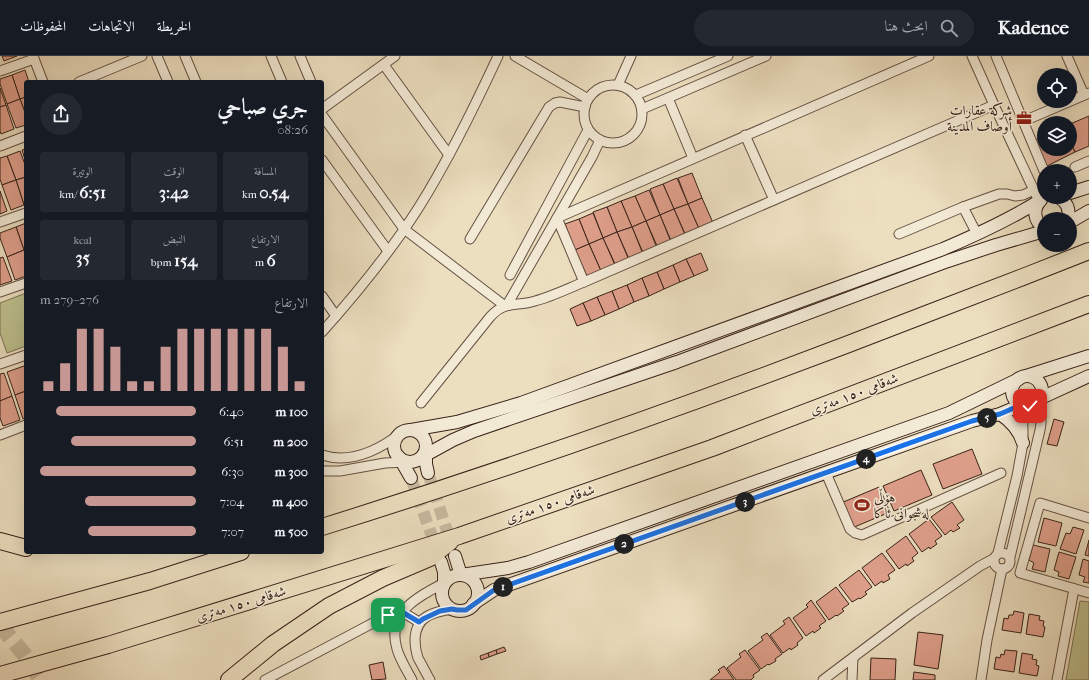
<!DOCTYPE html>
<html lang="ar">
<head>
<meta charset="utf-8">
<style>
	body { margin:0; font-family:"IM FELL French Canon",Amiri,serif; background:#242831; color:#f1f3f6; direction:rtl; height:100vh; display:flex; flex-direction:column; font-size:15px; white-space:nowrap }
	* { box-sizing:border-box; margin:0 }
	p { font-size:13px; color:#9ea1a6 }
	.icon { flex:none; width:22px; height:22px; fill:none; stroke:currentColor; stroke-width:2; stroke-linecap:round; stroke-linejoin:round }
	.map { position:relative; flex:1; overflow:hidden; direction:ltr }
	.side { position:absolute; left:24px; top:24px; width:300px; height:474px; display:flex; flex-direction:column; background:#171b24; border-radius:4px; box-shadow:0 4px 16px #0002; direction:rtl }
	.side>* { flex:none }
	.tools { position:absolute; left:1037px; top:12px; display:grid; gap:8px }
	.tools a { display:grid; place-items:center; width:40px; height:40px; border-radius:50%; background:#171b24; box-shadow:0 4px 16px #0002; font-size:20px }
	.pin { position:absolute; display:grid; place-items:center; width:34px; height:34px; color:#fff; margin:-17px; border-radius:8px; box-shadow:0 2px 6px #0006 }
	.km { position:absolute; width:20px; height:20px; margin:-10px; border-radius:50%; background:#222; color:#fff; font-size:11px; line-height:20px; text-align:center }
	.round { display:grid; place-items:center; flex:none; width:42px; height:42px; border-radius:21px; background:#242831 }
	.head { display:flex; align-items:center; justify-content:space-between; height:68px; padding:0 16px }
	h1 { font-size:22px; font-weight:800; line-height:30px }
	.figures { display:grid; grid-template-columns:repeat(3,1fr); gap:6px; height:68px; padding:4px 16px }
	.figures div { display:grid; align-content:center; border-radius:4px; background:#242831; text-align:center }
	.figures b { font-size:17px; font-weight:800 }
	.figures small { font-size:11px; font-weight:400 }
	.figures p { font-size:11px }
	.chart { height:112px; padding:8px 16px }
	.chart p { display:flex; justify-content:space-between }
	.chart svg { width:100%; height:72px; margin-top:4px; stroke:#c59692; stroke-width:6 }
	ul { padding:0 16px; list-style:none; font-size:13px }
	li { display:grid; grid-template-columns:64px 48px 1fr; align-items:center; height:30px }
	li i { height:10px; border-radius:5px; background:#c59692 }
	header { display:flex; align-items:center; gap:24px; box-sizing:border-box; height:56px; padding:0 20px; background:#171b24; border-bottom:1px solid #363941 }
	header strong { font-size:19px }
	nav { display:flex; gap:22px; margin-inline-start:auto; font-size:14px }
	.search { width:280px; height:36px; background:#242831; display:flex; align-items:center; gap:10px; box-sizing:border-box; padding:0 14px; border-radius:22px; color:#9ea1a6; font-size:15px }
	.map>svg:first-child { display:block }
	.green { fill:#bec08e; stroke:#7b7154 }
	.building { fill:#e0a08c; stroke:#382219 }
	.lines { fill:none; stroke-linecap:round; stroke-linejoin:round }
	.secondary-tunnel { stroke:#c8b99f; stroke-width:12; stroke-dasharray:12 6; stroke-linecap:butt }
	.highway-tunnel { stroke:#c8b99f; stroke-width:16; stroke-dasharray:16 8; stroke-linecap:butt }
	.street-casing { stroke:#655143; stroke-width:11 }
	.secondary-casing { stroke:#382219; stroke-width:14 }
	.highway-casing { stroke:#382219; stroke-width:18 }
	.street { stroke:#f3ead6; stroke-width:9 }
	.secondary { stroke:#f3ead6; stroke-width:12 }
	.highway { stroke:#ecdfc0; stroke-width:16 }
	.route-casing { stroke:#fff; stroke-width:8 }
	.route { stroke:#1a73e8; stroke-width:5 }
	.labels { text-anchor:middle; dominant-baseline:central; stroke-width:3; stroke-linejoin:round; paint-order:stroke }
	.poi-label { font-size:14px; fill:#382219; stroke:#f3ead6; text-anchor:end }
	.street-label { font-size:14px; fill:#382219; stroke:#f3ead6 }
</style>
</head>
<body>
<header>
<strong>Kadence</strong>
<div class="search"><svg class="icon" aria-label="search" viewBox="0 0 24 24"><circle cx="10" cy="10" r="6"/><path d="M15 15l6 6"/></svg>ابحث هنا</div>
<nav><a>الخريطة</a><a>الاتجاهات</a><a>المحفوظات</a></nav>
</header>
<div class="map">
<svg width="1089" height="624" viewBox="0 0 1089 624">
	<rect width="100%" height="100%" fill="#ecdfc0"/>
	<filter id="stains"><feTurbulence type="fractalNoise" baseFrequency=".005" numOctaves="4"/><feColorMatrix values="0 0 0 0 .2 0 0 0 0 .09 0 0 0 0 .02 0 0 0 .5 -.17"/></filter>
	<radialGradient id="worn" r=".72"><stop offset=".6" stop-color="#630" stop-opacity="0"/><stop offset="1" stop-color="#630" stop-opacity=".3"/></radialGradient>
	<g class="green">
		<path d="M26,237V290L7,297L0,277V247Z"/>
		<path d="M1080,545L1089,546V624H1066Z"/>
	</g>
	<g class="building">
		<path d="M2,0H17L4,5Z"/>
		<path d="M25,14L29,26H26V41L20,43L12,19Z"/>
		<path d="M12,19L20,43L7,48L0,28V23Z"/>
		<path d="M0,32L6,49L0,51Z"/>
		<path d="M26,41V59L20,43Z"/>
		<path d="M20,43L26,59V69L16,72L7,48Z"/>
		<path d="M6,49L14,73L1,78L0,75V51Z"/>
		<path d="M1089,60V90L1075,96L1070,84V68Z"/>
		<path d="M1044,79V93H1070V86L1075,96L1045,111L1033,85Z"/>
		<path d="M26,93V107L22,94Z"/>
		<path d="M20,95L26,111V121L16,124L7,100Z"/>
		<path d="M7,100L16,124L2,129L0,123V102Z"/>
		<path d="M692,117L702,142L688,148L678,122Z"/>
		<path d="M26,121V148L24,149L16,124Z"/>
		<path d="M677,122L688,148L674,153L663,128Z"/>
		<path d="M16,124L24,149L11,154L2,129Z"/>
		<path d="M663,128L674,153L660,159L650,133Z"/>
		<path d="M649,134L660,159L646,165L635,140Z"/>
		<path d="M0,135L7,155L0,158Z"/>
		<path d="M635,140L646,165L632,171L621,145Z"/>
		<path d="M702,142L714,169L700,175L688,148Z"/>
		<path d="M621,145L632,171L617,176L607,151Z"/>
		<path d="M688,148L700,175L686,180L674,153Z"/>
		<path d="M607,151L617,176L603,182L593,156Z"/>
		<path d="M674,153L686,181L672,187L660,159Z"/>
		<path d="M593,157L603,182L589,188L579,163Z"/>
		<path d="M660,159L671,186L658,192L646,165Z"/>
		<path d="M579,163L589,188L575,194L565,168Z"/>
		<path d="M646,165L657,192L644,199L632,171Z"/>
		<path d="M26,167V194H24L16,171Z"/>
		<path d="M16,171L24,194L7,201L0,182V177Z"/>
		<path d="M632,171L643,198L629,203L617,176Z"/>
		<path d="M617,176L629,204L616,210L603,182Z"/>
		<path d="M603,182L615,209L601,215L589,188Z"/>
		<path d="M589,188L601,215L588,222L575,194Z"/>
		<path d="M24,194L26,201V220L15,224L7,201Z"/>
		<path d="M701,197L708,214L694,220L686,203Z"/>
		<path d="M3,201L12,225L0,229V202Z"/>
		<path d="M686,203L694,220L680,226L673,209Z"/>
		<path d="M673,209L680,226L664,233L657,216Z"/>
		<path d="M657,216L664,233L649,240L642,222Z"/>
		<path d="M642,222L649,240L634,246L627,229Z"/>
		<path d="M627,229L634,246L619,253L612,235Z"/>
		<path d="M612,235L619,253L605,259L597,241Z"/>
		<path d="M597,241L605,259L591,265L583,247Z"/>
		<path d="M583,247L591,265L577,270L570,253Z"/>
		<path d="M24,310L26,316V335L15,339L7,316Z"/>
		<path d="M4,317L12,340L0,345V318Z"/>
		<path d="M26,335V362L23,363L15,339Z"/>
		<path d="M12,340L20,364L3,370L0,362V345Z"/>
		<path d="M1054,363L1064,366L1057,390L1047,388Z"/>
		<path d="M972,393L982,418L943,433L933,408Z"/>
		<path d="M921,414L932,439L894,455L883,430Z"/>
		<path d="M879,431L890,456L852,472L841,447Z"/>
		<path d="M952,446L964,464L957,469L960,472L953,476L951,474L945,479L931,461Z"/>
		<path d="M1044,462L1062,467L1056,490L1038,486Z"/>
		<path d="M929,463L942,480L935,485L937,488L930,493L929,491L922,496L909,478Z"/>
		<path d="M1073,471L1084,474L1076,498L1060,493L1066,477L1070,478Z"/>
		<path d="M906,480L918,497L912,502L914,505L907,510L906,508L899,513L886,495Z"/>
		<path d="M1089,484V500L1085,499Z"/>
		<path d="M1033,489L1050,493L1045,516L1032,513L1034,507L1029,504Z"/>
		<path d="M1059,496L1076,501L1069,523L1058,520L1059,516L1054,514Z"/>
		<path d="M882,497L895,514L888,519L890,523L883,527L882,525L875,530L862,512Z"/>
		<path d="M1083,503L1089,505V527L1083,526L1085,521L1079,519Z"/>
		<path d="M859,514L872,531L865,536L867,538L860,543L859,542L852,546L839,529Z"/>
		<path d="M836,531L849,548L842,553L844,555L837,560L836,559L829,564L816,546Z"/>
		<path d="M811,544L826,565L819,570L821,572L814,577L813,575L806,580L793,562L808,551L806,549Z"/>
		<path d="M1014,555L1024,557L1021,577L1002,574L1004,562L1008,563L1009,559H1013Z"/>
		<path d="M1029,558L1040,560L1039,564L1044,565L1043,570L1045,571L1043,581L1026,578Z"/>
		<path d="M789,561L803,582L797,587L798,589L791,594L790,592L783,597L770,579L785,568L783,565Z"/>
		<path d="M918,576L943,579L938,613L914,609Z"/>
		<path d="M767,577L782,598L775,603L776,605L769,609L768,608L761,613L748,595L763,584L761,581Z"/>
		<path d="M504,591L506,595L497,598L496,594Z"/>
		<path d="M496,594L497,598L489,601L488,597Z"/>
		<path d="M745,594L760,614L753,619L754,621L751,624H736L727,612L741,601L739,598Z"/>
		<path d="M1005,594L1017,595L1014,616L994,613L996,601L1000,602L1001,598L1004,599Z"/>
		<path d="M488,597L489,601L481,604L480,600Z"/>
		<path d="M1022,597L1033,599L1032,603L1037,604L1036,609L1039,610L1037,620L1019,617Z"/>
		<path d="M871,602L896,603L895,624H870Z"/>
		<path d="M383,606L386,623L372,624L369,609Z"/>
		<path d="M724,610L734,624H710L720,616L718,614Z"/>
		<path d="M914,616L935,619V624H913Z"/>
	</g>
	<g class="lines">
		<g class="secondary-tunnel">
			<path d="M428,417L452,490"/>
			<path d="M411,422L437,494"/>
		</g>
		<path class="highway-tunnel" d="M0,569L24,598L41,624"/>
		<g class="street-casing">
			<g id="street">
				<path d="M33,0L43,26"/>
				<path d="M157,0L168,26"/>
				<path d="M185,0L196,26"/>
				<path d="M271,0L282,26"/>
				<path d="M300,0L311,26"/>
				<path d="M515,0L588,43"/>
				<path d="M972,0L994,49L1039,145"/>
				<path d="M996,0L1044,115"/>
				<path d="M1067,0L1084,39"/>
				<path d="M384,9L449,99"/>
				<path d="M0,15L34,3"/>
				<path d="M79,26L142,0"/>
				<circle cx="613" cy="58" r="29"/>
				<path d="M618,29L631,0"/>
				<path d="M636,39L728,0"/>
				<path d="M668,42L693,102"/>
				<path d="M322,53L395,0"/>
				<path d="M642,53L766,0"/>
				<path d="M322,59L404,173L505,250"/>
				<path d="M1024,65L1089,37"/>
				<path d="M745,79L774,144"/>
				<path d="M0,90L26,80"/>
				<path d="M322,104L388,195"/>
				<path d="M1075,111L1089,105"/>
				<path d="M963,151L977,178"/>
				<path d="M0,166L26,157"/>
				<path d="M899,178L963,151L999,138H1007L1015,140L1023,139L1034,134"/>
				<path d="M470,183L549,51L555,47L560,46L585,51"/>
				<path d="M510,219L588,74"/>
				<path d="M584,226L557,162L929,0"/>
				<path d="M0,236L26,227"/>
				<path d="M322,240L336,260"/>
				<path d="M507,249L592,101L600,84"/>
				<path d="M322,276C357,237 391,195 419,151C449,103 474,52 498,0"/>
				<path d="M0,308L26,299"/>
				<path d="M421,347L490,261C505,244 516,251 535,245C551,241 569,232 584,226L994,49"/>
				<path d="M0,379L26,369"/>
				<path d="M322,399C350,408 379,394 401,377"/>
				<path d="M322,415H340L385,407L408,406"/>
				<path d="M826,417L850,473L855,477L862,479L1001,417"/>
				<path d="M1089,462L1040,447L1020,517L1089,537"/>
				<circle cx="1002" cy="505" r="8"/>
				<path d="M998,497L1017,420L1023,387V375L1022,349"/>
				<path d="M1010,501L1040,374L1041,367V343"/>
				<path d="M265,624L388,559C403,554 407,559 419,566"/>
				<path d="M412,624C407,614 400,604 397,593C386,556 418,541 444,527"/>
				<path d="M430,624C426,617 422,609 418,602C416,596 415,589 415,583C416,560 433,556 452,553"/>
				<path d="M823,624L912,557L980,510L993,503"/>
				<path d="M852,624L853,602"/>
				<path d="M981,624L987,584L1002,513"/>
				<path d="M1057,624L1074,533"/>
			</g>
		</g>
		<g class="secondary-casing">
			<g id="secondary">
				<path d="M1070,137L1089,131"/>
				<path d="M1058,141C1067,146 1070,153 1068,163"/>
				<path d="M1041,144C1032,153 1034,165 1044,172"/>
				<path d="M1070,166L1089,155"/>
				<circle cx="1027" cy="335" r="15"/>
				<path d="M1026,320L1089,300"/>
				<path d="M1041,342L1089,320"/>
				<path d="M1000,358C1011,365 1019,374 1023,387"/>
				<path d="M411,374L457,366L521,347L943,193C976,179 1009,164 1039,145"/>
				<circle cx="410" cy="390" r="16"/>
				<path d="M426,394V408L428,417"/>
				<path d="M399,401L411,422"/>
				<path d="M422,401L453,384L474,375L677,306L948,205L996,189L1044,175"/>
				<path d="M455,500L461,519L508,512L529,506L949,357L1019,323"/>
				<path d="M441,506L444,516V527"/>
				<circle cx="460" cy="537" r="18"/>
				<path d="M473,548L494,534L972,365L1000,358L1021,349"/>
			</g>
		</g>
		<g class="highway-casing">
			<g id="highway">
				<path d="M322,471C527,407 729,335 929,257C982,237 1036,216 1089,195"/>
				<path d="M0,485L26,492"/>
				<path d="M0,566L150,525L241,496"/>
				<path d="M0,619L108,589L459,480L712,392L1089,248"/>
				<path d="M229,624L273,588L329,550L383,522L430,502L450,486"/>
			</g>
		</g>
		<use href="#street" class="street"/>
		<use href="#secondary" class="secondary"/>
		<use href="#highway" class="highway"/>
	</g>
	<g class="lines">
		<g class="route-casing">
			<path id="route" d="M388,559L402,556L419,566L423,563L440,555L452,553L457,554H466L494,534L972,365L1000,358L1021,349L1030,350"/>
		</g>
		<use href="#route" class="route"/>
	</g>
	<defs>
		<g id="office-bare" transform="scale(1.2)"><path d="M-6-3h4V-5.5h4V-3h4V5H-6ZM-1-4.5V-3h2v-1.5ZM-6 0V1H6V0Z" fill="#8f2418" stroke="#f3ead6" stroke-width="2.5" paint-order="stroke"/></g>
		<g id="stadium-bare" transform="scale(1.2)"><path d="M0-5a6.5 5 0 1 0 0 10a6.5 5 0 1 0 0-10ZM-3.5-1.8h7v3.6h-7Z" fill="#8f2418" stroke="#f3ead6" stroke-width="2.5" paint-order="stroke"/></g>
	</defs>
	<g fill-rule="evenodd">
		<use href="#office-bare" x="1024" y="62"/>
		<use href="#stadium-bare" x="862" y="449"/>
	</g>
	<g class="labels">
		<g class="poi-label">
			<text x="1012" y="54">شركة عقارات<tspan x="1012" dy="16">أوصاف المدينة</tspan></text>
			<text x="874" y="441" text-anchor="start">هۆڵی<tspan x="874" dy="16">لەشجوانی ئاکا</tspan></text>
		</g>
		<g class="street-label">
			<text transform="translate(854 338) rotate(-21)">شەقامی ١٥٠ مەتری</text>
			<text transform="translate(550 448) rotate(-19)">شەقامی ١٥٠ مەتری</text>
			<text transform="translate(241 548) rotate(-17)">شەقامی ١٥٠ مەتری</text>
		</g>
	</g>
	<rect width="100%" height="100%" filter="url(#stains)"/>
	<rect width="100%" height="100%" fill="url(#worn)"/>
</svg>
<div class="tools">
<a><svg class="icon" aria-label="locate" viewBox="0 0 24 24"><circle cx="12" cy="12" r="6"/><path d="M12 2v4M12 18v4M2 12h4M18 12h4"/></svg></a>
<a><svg class="icon" aria-label="layers" viewBox="0 0 24 24"><path d="M12 4l9 5-9 5-9-5zM3 14l9 5 9-5"/></svg></a>
<a>+</a>
<a>−</a>
</div>
<div class="pin" style="left:388px;top:559px;background:#1e9e55"><svg class="icon" aria-label="arrive" viewBox="0 0 24 24"><path d="M6 21V4h12l-3 4 3 4H6"/></svg></div>
<div class="pin" style="left:1030px;top:350px;background:#d93025"><svg class="icon" aria-label="check" viewBox="0 0 24 24"><path d="M5 12l5 5 9-10"/></svg></div>
<b class="km" style="left:503px;top:531px">1</b>
<b class="km" style="left:624px;top:488px">2</b>
<b class="km" style="left:745px;top:446px">3</b>
<b class="km" style="left:866px;top:403px">4</b>
<b class="km" style="left:987px;top:362px">5</b>
<section class="side">
<div class="head"><div><h1>جري صباحي</h1><p>08:26</p></div><a class="round"><svg class="icon" aria-label="share" viewBox="0 0 24 24"><path d="M12 15V3M7 8l5-5 5 5M5 13v7h14v-7"/></svg></a></div>
<div class="figures">
<div><p>المسافة</p><b>0.54<small> km</small></b></div>
<div><p>الوقت</p><b>3:42</b></div>
<div><p>الوتيرة</p><b>6:51<small> /km</small></b></div>
</div>
<div class="figures">
<div><p>الارتفاع</p><b>6<small> m</small></b></div>
<div><p>النبض</p><b>154<small> bpm</small></b></div>
<div><p>kcal</p><b>35</b></div>
</div>
<div class="chart"><p><span>الارتفاع</span>276–279 m</p>
<svg viewBox="0 0 160 44" preserveAspectRatio="none"><path d="M5 44V38M15 44V27M25 44V6M35 44V6M45 44V17M55 44V38M65 44V38M75 44V17M85 44V6M95 44V6M105 44V6M115 44V6M125 44V6M135 44V6M145 44V17M155 44V38"/></svg>
</div>
<ul>
<li><b>100 m</b>6:40<i style="width:90%"></i></li>
<li><b>200 m</b>6:51<i style="width:80%"></i></li>
<li><b>300 m</b>6:30<i style="width:100%"></i></li>
<li><b>400 m</b>7:04<i style="width:71%"></i></li>
<li><b>500 m</b>7:07<i style="width:69%"></i></li>
</ul>
</section>
</div>
</body>
</html>
